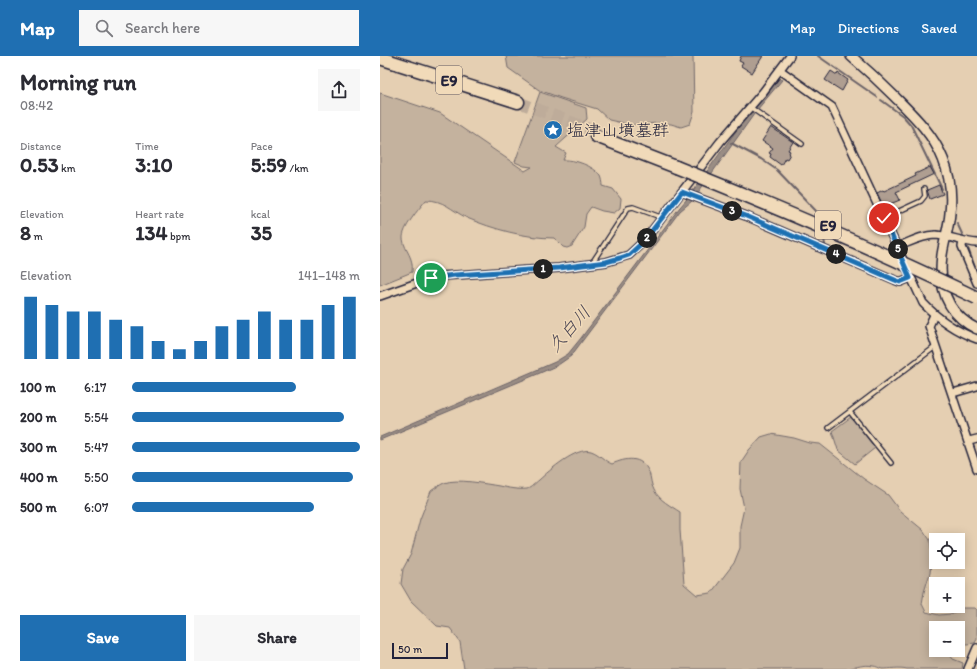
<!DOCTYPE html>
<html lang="en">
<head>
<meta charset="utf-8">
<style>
	body { margin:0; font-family:Itim,"Klee One",sans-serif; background:#f7f7f7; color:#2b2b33; height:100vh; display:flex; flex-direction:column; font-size:15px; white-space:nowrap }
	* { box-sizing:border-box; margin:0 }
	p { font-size:13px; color:#7c7c81 }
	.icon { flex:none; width:22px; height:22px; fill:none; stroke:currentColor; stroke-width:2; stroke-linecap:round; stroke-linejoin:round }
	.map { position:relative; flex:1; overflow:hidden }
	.panel { display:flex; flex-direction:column; background:#fff; width:380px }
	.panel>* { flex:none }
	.tools { position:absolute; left:549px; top:477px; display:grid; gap:8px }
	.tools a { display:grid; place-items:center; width:36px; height:36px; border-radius:0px; background:#fff; box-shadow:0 2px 10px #0003; font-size:20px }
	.scale { position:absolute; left:12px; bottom:10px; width:56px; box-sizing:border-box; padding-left:4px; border:2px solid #22223b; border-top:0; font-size:11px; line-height:14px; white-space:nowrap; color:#22223b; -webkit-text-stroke:3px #f1dab9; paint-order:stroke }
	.pin { position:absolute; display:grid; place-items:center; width:34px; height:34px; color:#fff; margin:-17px; border:2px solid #fff; border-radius:50%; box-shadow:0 1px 4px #0007 }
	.km { position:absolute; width:20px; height:20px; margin:-10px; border-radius:50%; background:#222; color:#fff; font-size:11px; line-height:20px; text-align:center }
	.round { display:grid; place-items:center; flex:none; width:42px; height:42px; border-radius:0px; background:#f7f7f7 }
	.summary { display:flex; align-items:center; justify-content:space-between; height:68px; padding:0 20px }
	h1 { font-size:22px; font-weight:800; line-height:30px }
	.stats { display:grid; grid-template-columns:repeat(3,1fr); gap:6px; height:68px; padding:4px 20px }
	.stats div { display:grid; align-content:center }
	.stats b { font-size:20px; font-weight:800 }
	.stats small { font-size:11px; font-weight:400 }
	.stats p { font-size:11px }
	.chart { height:112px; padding:8px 20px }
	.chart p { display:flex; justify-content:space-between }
	.chart svg { width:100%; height:72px; margin-top:4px; stroke:#1f6fb2; stroke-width:6 }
	.action { display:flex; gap:8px; margin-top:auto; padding:8px 20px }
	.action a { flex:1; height:46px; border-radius:0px; background:#1f6fb2; color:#fff; font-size:16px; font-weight:800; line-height:46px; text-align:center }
	.action a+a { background:#f7f7f7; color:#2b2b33 }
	ul { padding:0 20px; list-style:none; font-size:13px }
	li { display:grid; grid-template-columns:64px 48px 1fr; align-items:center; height:30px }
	li i { height:10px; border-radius:5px; background:#1f6fb2 }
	header { display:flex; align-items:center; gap:24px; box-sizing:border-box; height:56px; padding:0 20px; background:#1f6fb2; color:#fff }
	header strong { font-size:19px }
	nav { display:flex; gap:22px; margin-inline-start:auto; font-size:14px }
	.search { width:280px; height:36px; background:#f7f7f7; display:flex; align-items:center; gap:10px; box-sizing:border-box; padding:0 14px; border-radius:0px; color:#7c7c81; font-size:15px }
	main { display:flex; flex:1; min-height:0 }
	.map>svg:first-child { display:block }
	.green { fill:#c4b29e; stroke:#736a6c }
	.water { fill:#9a8d84; stroke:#6a6267 }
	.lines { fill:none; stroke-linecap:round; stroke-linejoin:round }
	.stream { stroke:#6a6267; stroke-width:2 }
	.building { fill:#af9e91; stroke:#22223b }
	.highway-tunnel { stroke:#beac9a; stroke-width:12; stroke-dasharray:12 6; stroke-linecap:butt }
	.lane-casing { stroke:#22223b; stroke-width:6 }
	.street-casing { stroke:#22223b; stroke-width:10 }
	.secondary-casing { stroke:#22223b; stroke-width:12 }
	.highway-casing { stroke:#22223b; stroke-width:15 }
	.lane { stroke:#f1dab9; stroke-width:3.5 }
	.street { stroke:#f1dab9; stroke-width:7 }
	.secondary { stroke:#f1dab9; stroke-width:9 }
	.highway { stroke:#f1dab9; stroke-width:12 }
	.highway-bridge-casing { stroke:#22223b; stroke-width:15; stroke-linecap:butt }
	.highway-bridge { stroke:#f1dab9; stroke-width:12 }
	.route-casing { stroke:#fff; stroke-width:8 }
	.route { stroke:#1f6fb2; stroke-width:5 }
	.labels { text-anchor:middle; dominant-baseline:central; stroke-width:3; stroke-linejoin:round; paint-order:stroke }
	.shield { fill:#f1dab9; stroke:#605961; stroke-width:1 }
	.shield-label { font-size:16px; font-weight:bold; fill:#22223b }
	.poi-label { font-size:17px; fill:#22223b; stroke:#f1dab9; text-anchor:start }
	.water-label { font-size:18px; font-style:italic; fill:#4c4755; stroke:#f1dab9 }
</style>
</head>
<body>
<header>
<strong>Map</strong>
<div class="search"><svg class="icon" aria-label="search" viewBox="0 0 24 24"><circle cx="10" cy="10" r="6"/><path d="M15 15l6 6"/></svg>Search here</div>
<nav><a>Map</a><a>Directions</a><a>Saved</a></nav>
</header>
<main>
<section class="panel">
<div class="summary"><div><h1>Morning run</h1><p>08:42</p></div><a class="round"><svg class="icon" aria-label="share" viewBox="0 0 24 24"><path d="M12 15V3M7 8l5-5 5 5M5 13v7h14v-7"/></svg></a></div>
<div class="stats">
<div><p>Distance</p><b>0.53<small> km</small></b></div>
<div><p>Time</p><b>3:10</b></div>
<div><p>Pace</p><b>5:59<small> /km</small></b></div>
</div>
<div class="stats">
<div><p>Elevation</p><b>8<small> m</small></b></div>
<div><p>Heart rate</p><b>134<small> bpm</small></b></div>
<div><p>kcal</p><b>35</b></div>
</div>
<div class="chart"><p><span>Elevation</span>141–148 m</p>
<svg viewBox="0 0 160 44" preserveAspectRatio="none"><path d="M5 44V6M15 44V11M25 44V15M35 44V15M45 44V20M55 44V24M65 44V33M75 44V38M85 44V33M95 44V24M105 44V20M115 44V15M125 44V20M135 44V20M145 44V11M155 44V6"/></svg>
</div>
<ul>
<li><b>100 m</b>6:17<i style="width:72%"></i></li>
<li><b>200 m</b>5:54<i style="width:93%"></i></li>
<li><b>300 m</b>5:47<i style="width:100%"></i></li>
<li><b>400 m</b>5:50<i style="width:97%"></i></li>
<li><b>500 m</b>6:07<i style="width:80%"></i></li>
</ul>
<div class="action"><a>Save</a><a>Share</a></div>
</section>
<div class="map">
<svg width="597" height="613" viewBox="0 0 597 613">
	<rect width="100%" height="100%" fill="#e5cfb2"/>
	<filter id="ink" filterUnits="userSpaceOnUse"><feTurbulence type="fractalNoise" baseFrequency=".025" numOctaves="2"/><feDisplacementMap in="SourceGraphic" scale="8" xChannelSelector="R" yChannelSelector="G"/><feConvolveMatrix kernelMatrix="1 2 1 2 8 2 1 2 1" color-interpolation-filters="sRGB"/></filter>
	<g filter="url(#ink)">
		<g class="green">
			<path d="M126,0H313L314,56L310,68L301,71L291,68L279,67L251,69L229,64L217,53L181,42L159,34L128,12Z"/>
			<path d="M160,36L206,52L207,63L176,91L186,97L183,104C194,103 214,110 221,120C222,122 223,127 223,130L233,133L241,143L240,152L234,157L222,155L211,151L206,158L204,171L192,190L187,192L183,191L174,182C145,182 113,173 87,162C71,154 64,144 46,144C39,153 22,172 23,183C25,196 34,200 32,216L0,229V37L60,57L145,115L152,111L144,110L135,106Z"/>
			<path d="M471,361L495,392L475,408L458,394L452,375Z"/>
			<path d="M391,378L414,382L430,387L440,388L484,423L508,439L520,455L543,474L550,484L552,498L550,517L544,536L542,548L546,556L559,559L571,558L581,552H595L597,554V583L595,587L578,589V572H556V594H570L569,598L573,603L583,607L582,613H527C519,611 511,613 502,613C499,612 496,610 493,610C485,608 476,611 468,613H84L80,586L70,572L57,570L31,545L21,528L23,513L31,498L40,463L51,435C55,432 60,429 64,427C77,422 106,428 119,430C128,432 138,434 147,433C151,432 155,427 159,424C170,414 196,391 211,395C220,398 224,405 232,408C246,402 261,399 269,416C271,422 271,429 274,434C279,444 291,450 300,456V474L304,528L317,539L331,537L354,507L360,492V470L364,452L360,433L361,406L369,394L381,381Z"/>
		</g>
		<path class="water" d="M399,22L402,24L377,54L312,145L300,155L191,300L178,309L160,317L0,384V381L175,306L188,298L201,282L300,151L307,143L361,68Z"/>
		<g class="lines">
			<g class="stream">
				<path d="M438,0L497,41"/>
				<path d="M501,44L523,60L531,69L562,133"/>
				<path d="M351,87L381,103L397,114L438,157L441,166"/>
				<path d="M577,167L583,180"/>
				<path d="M443,176L445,189"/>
				<path d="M588,192L597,217"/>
			</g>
		</g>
		<g class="building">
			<path d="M361,0H383L372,17L361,10L363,7L359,5Z"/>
			<path d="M451,15L457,19L458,17L468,24L462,35L445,24Z"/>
			<path d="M391,71L413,86L408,94L410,95L409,97L410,98L407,103L405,102L401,109L390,101L391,98L389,97L393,92L382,85Z"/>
			<path d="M550,111L554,118L516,136L520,144L510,148L511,151L505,154L497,137L503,134L504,135L536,120L535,118Z"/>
			<path d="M559,129L563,138L550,143L547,134Z"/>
		</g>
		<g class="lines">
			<path class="highway-tunnel" d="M138,46L217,76"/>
			<g class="lane-casing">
				<g id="lane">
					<path d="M370,51L422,88"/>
					<path d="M504,162L541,145L545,140L544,133"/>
					<path d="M212,207L248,152L253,151L283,162"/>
					<path d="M470,356L511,407"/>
					<path d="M448,372L555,291"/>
				</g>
			</g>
			<g class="street-casing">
				<g id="street">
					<path d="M400,14L452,51L543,247C559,264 575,275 597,283"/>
					<path d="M302,136L366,160L515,224L520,226L530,222"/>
					<path d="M583,185L582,191L597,227"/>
					<path d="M517,191C530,186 542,179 556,179C570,180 583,186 597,187"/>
					<path d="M0,240L51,222L62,220L179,212L226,206L249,199L264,185L340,86L383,36L410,0"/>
					<path d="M554,259L549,270L597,413"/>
					<path d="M573,337L597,330"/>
					<path d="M589,385L597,383"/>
					<path d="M588,613L597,592"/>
				</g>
			</g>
			<g class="secondary-casing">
				<path id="secondary" d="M471,0C486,13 501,27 515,41C534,60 553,78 563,103C570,120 572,139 570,157C569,171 564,185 562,199C558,231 567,258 597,273"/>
			</g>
			<g class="highway-casing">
				<g id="highway">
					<path d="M0,2L138,46"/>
					<path d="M216,80L296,111"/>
				</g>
			</g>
			<use href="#lane" class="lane"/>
			<use href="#street" class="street"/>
			<use href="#secondary" class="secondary"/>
			<use href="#highway" class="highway"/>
			<g class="highway-bridge-casing">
				<path id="highway-bridge" d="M296,111C398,152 498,194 597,242"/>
			</g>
			<use href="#highway-bridge" class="highway-bridge"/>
		</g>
	</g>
	<g class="lines" filter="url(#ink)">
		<g class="route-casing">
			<path id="route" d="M51,222L75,219L179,212L226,206L240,202L249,199L264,185L302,136L366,160L515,224L520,226L530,222L504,162"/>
		</g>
		<use href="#route" class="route"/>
	</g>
	<defs>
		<g id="sight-disc" transform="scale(1)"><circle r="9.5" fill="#1f6fb2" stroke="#f1dab9"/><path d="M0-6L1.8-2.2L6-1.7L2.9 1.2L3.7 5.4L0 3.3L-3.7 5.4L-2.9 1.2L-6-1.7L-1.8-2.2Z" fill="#fff"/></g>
	</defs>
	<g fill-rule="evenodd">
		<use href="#sight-disc" x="173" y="74"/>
	</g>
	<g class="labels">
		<g class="shield">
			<rect x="56" y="10" width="26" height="28" rx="3"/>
			<rect x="435" y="155" width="26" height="28" rx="3"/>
		</g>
		<g class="shield-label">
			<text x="69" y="24">E9</text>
			<text x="448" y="169">E9</text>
		</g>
		<g class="poi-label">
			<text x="187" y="74">塩津山墳墓群</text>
		</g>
		<g class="water-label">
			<text transform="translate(189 273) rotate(-48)">久白川</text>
		</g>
	</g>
</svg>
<div class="tools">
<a><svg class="icon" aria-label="locate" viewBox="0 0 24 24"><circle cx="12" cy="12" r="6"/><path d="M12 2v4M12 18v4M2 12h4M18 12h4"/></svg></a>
<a>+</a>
<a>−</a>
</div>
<div class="scale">50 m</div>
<div class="pin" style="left:51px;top:222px;background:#1e9e55"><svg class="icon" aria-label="arrive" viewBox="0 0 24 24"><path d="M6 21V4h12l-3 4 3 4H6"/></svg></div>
<div class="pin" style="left:504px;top:162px;background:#d93025"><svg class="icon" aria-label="check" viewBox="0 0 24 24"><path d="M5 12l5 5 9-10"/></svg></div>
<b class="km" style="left:163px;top:213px">1</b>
<b class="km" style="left:267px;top:182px">2</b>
<b class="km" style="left:352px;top:155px">3</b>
<b class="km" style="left:456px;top:198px">4</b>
<b class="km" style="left:518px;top:193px">5</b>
</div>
</main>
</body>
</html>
